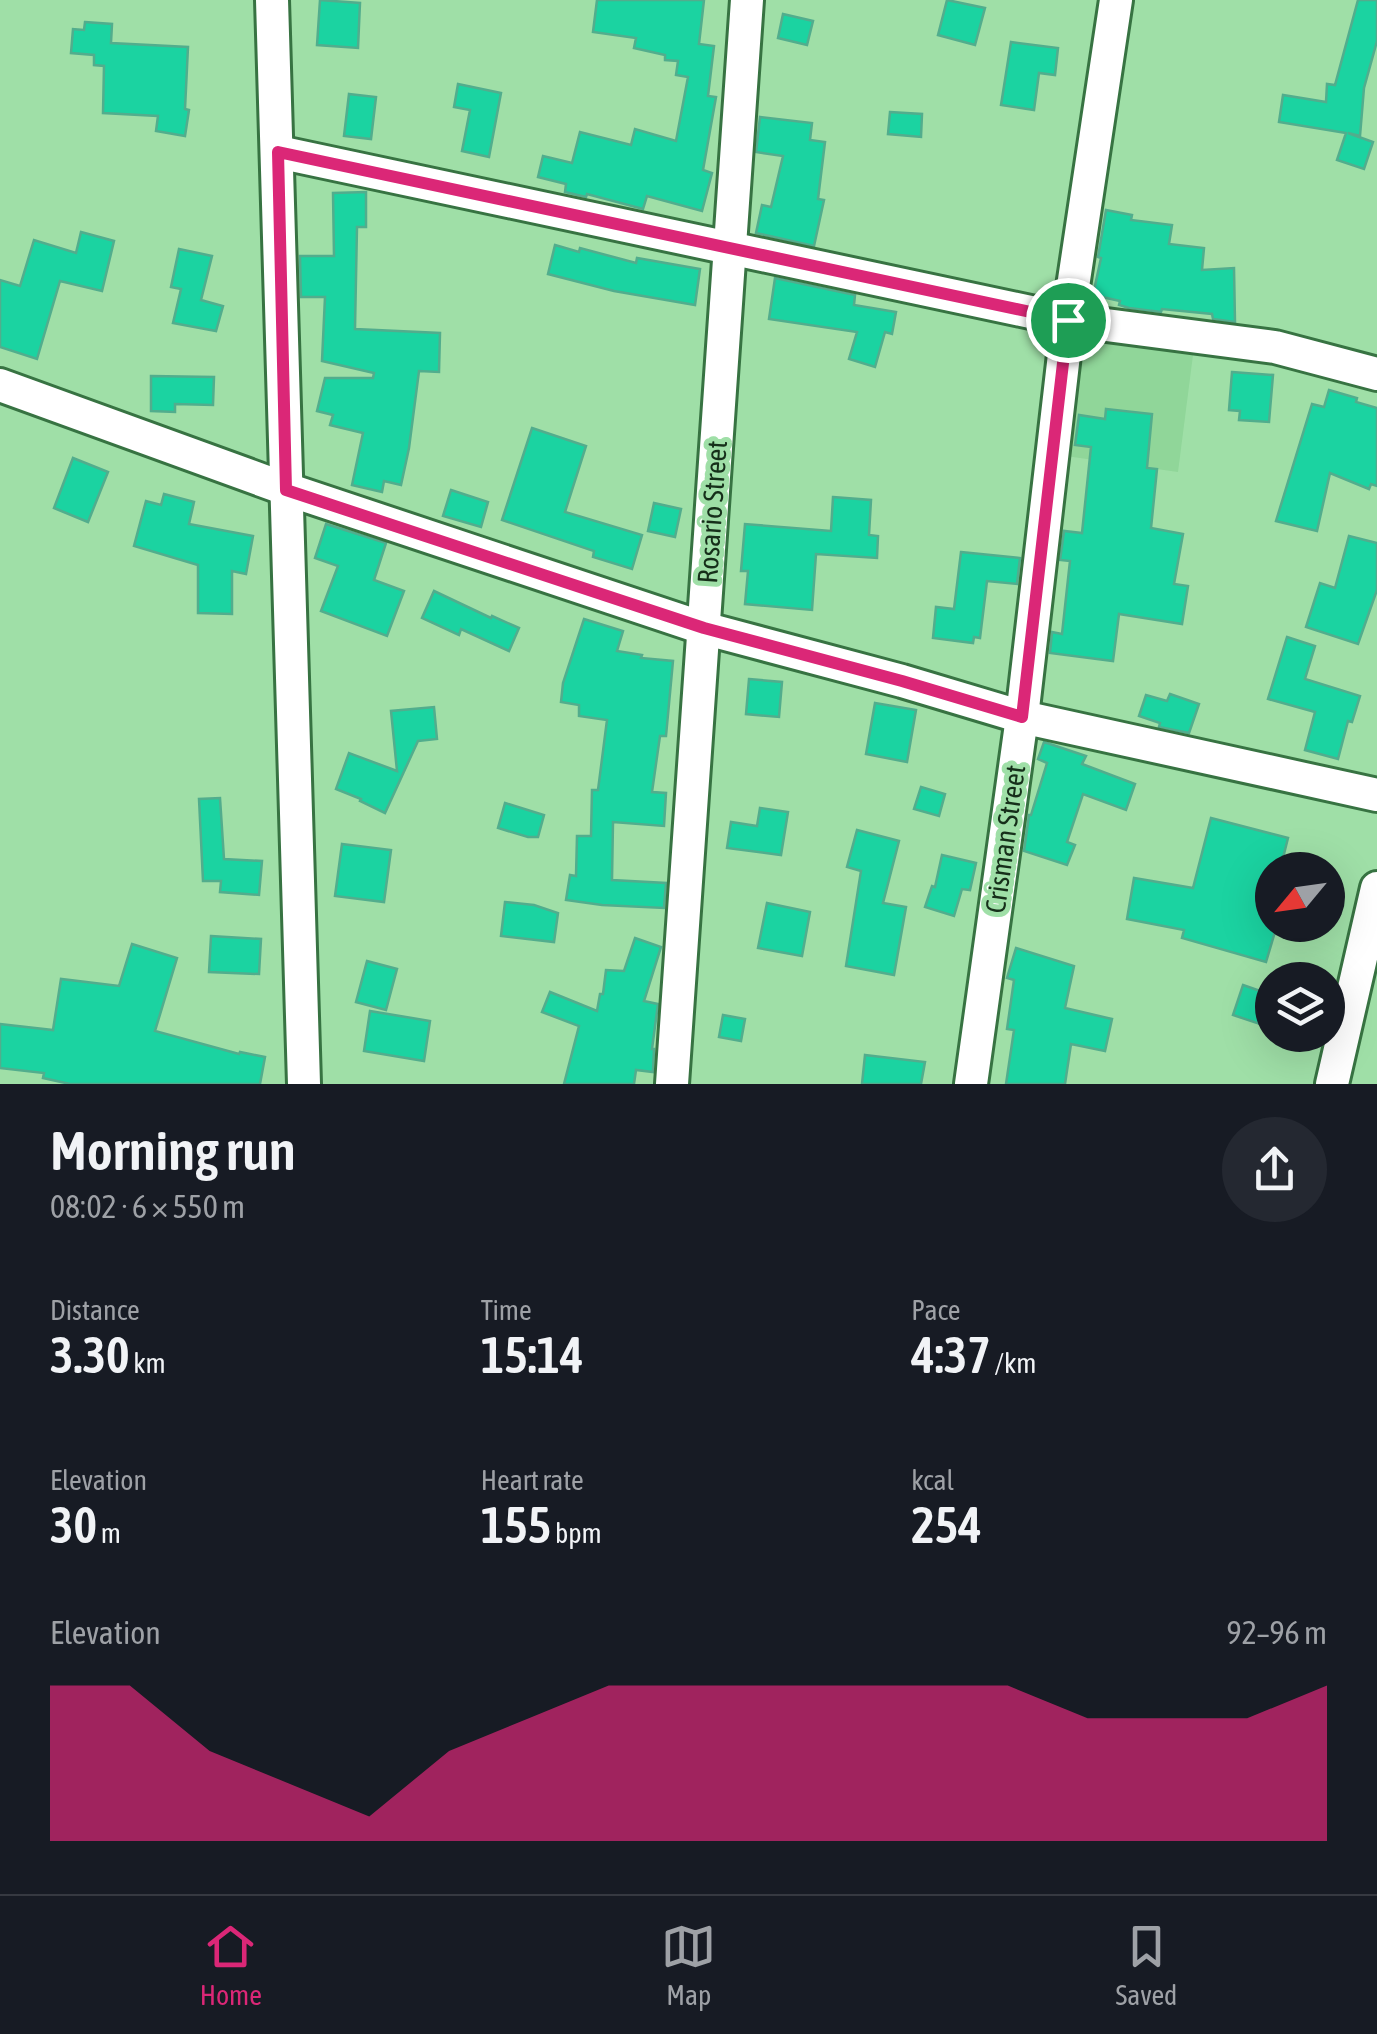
<!DOCTYPE html>
<html lang="en">
<head>
<meta charset="utf-8">
<style>
	body { margin:0; font-family:"Asap Condensed",sans-serif; background:#242831; color:#f1f3f6; height:100vh; display:flex; flex-direction:column; font-size:38px; white-space:nowrap }
	* { box-sizing:border-box; margin:0 }
	p { font-size:32px; color:#9ea1a6 }
	.icon { flex:none; width:55px; height:55px; fill:none; stroke:currentColor; stroke-width:2; stroke-linecap:round; stroke-linejoin:round }
	.map { position:relative; height:1084px; overflow:hidden }
	.drawer { display:flex; flex-direction:column; background:#171b24; flex:1 }
	.drawer>* { flex:none }
	.needle { width:65px; rotate:241deg }
	.controls { position:absolute; left:1255px; top:852px; display:grid; gap:20px }
	.controls a { display:grid; place-items:center; width:90px; height:90px; border-radius:50%; background:#171b24; box-shadow:0 10px 40px #0002; font-size:50px }
	.pin { position:absolute; display:grid; place-items:center; width:85px; height:85px; color:#fff; margin:-42px; border:5px solid #fff; border-radius:50%; box-shadow:0 2px 10px #0007 }
	.round { display:grid; place-items:center; flex:none; width:105px; height:105px; border-radius:52px; background:#242831 }
	.headline { display:flex; align-items:center; justify-content:space-between; height:170px; padding:0 50px }
	h1 { font-size:55px; font-weight:600; line-height:75px }
	.stats { display:grid; grid-template-columns:repeat(3,1fr); gap:15px; height:170px; padding:10px 50px }
	.stats div { display:grid; align-content:center }
	.stats b { font-size:50px; font-weight:600 }
	.stats small { font-size:28px; font-weight:400 }
	.stats p { font-size:28px }
	.chart { height:280px; padding:20px 50px }
	.chart p { display:flex; justify-content:space-between }
	.chart svg { width:100%; height:180px; margin-top:10px; fill:#db2777; opacity:.7 }
	.menu { display:flex; justify-content:space-around; align-items:center; height:140px; border-top:2px solid #363941; background:#171b24; font-size:28px; color:#9ea1a6 }
	.menu a { display:grid; justify-items:center; gap:5px }
	.menu .current { color:#db2777 }
	.map>svg:first-child { display:block }
	.built { fill:#90d699 }
	.building { fill:#1bd3a1; stroke:#52ad8d; stroke-width:2.5 }
	.lines { fill:none; stroke-linecap:round; stroke-linejoin:round }
	.minor-casing { stroke:#377342; stroke-width:38 }
	.minor { stroke:#fff; stroke-width:32 }
	.route-casing { stroke:#fff; stroke-width:20 }
	.route { stroke:#db2777; stroke-width:12 }
	.labels { text-anchor:middle; dominant-baseline:central; stroke-width:10; stroke-linejoin:round; paint-order:stroke }
	.street-label { font-size:28px; fill:#162f1a; stroke:#9fdfa7 }
</style>
</head>
<body>
<div class="map">
<svg width="1377" height="1084" viewBox="0 0 1377 1084">
	<rect width="100%" height="100%" fill="#9fdfa7"/>
	<path class="built" d="M1082,339L1193,355L1178,472L1066,456Z"/>
	<g class="building">
		<path d="M320,0L360,3L358,48L317,45Z"/>
		<path d="M597,0H704L699,44L714,46L708,96L716,97L703,170L712,173L702,211L647,196L643,209L587,194L586,197L565,192L566,184L538,177L543,156L572,163L580,132L631,145L635,129L676,141L688,77L676,75L678,61L665,60V55L634,48L636,38L593,32Z"/>
		<path d="M947,0L985,8L975,45L938,35Z"/>
		<path d="M1358,0H1377V41L1364,88L1360,136L1348,133L1373,142L1364,169L1337,160L1346,133L1279,122L1283,95L1326,102L1327,84L1335,85Z"/>
		<path d="M783,14L813,21L807,45L778,38Z"/>
		<path d="M85,22L112,24L111,43L188,47L185,109L189,110L185,136L156,131L158,116L103,113L104,66L94,65V55L71,53L73,29L84,30Z"/>
		<path d="M1011,42L1058,48L1055,75L1039,73L1034,110L1001,105Z"/>
		<path d="M458,84L501,93L489,157L462,151L470,110L454,107Z"/>
		<path d="M349,94L376,97L371,139L344,136Z"/>
		<path d="M890,112L922,114L921,137L888,134Z"/>
		<path d="M760,117L812,123L810,140L825,142L818,199L824,200L814,246L756,233L762,205L771,207L783,156L756,152Z"/>
		<path d="M366,192V227H357L355,329L440,333L439,372L419,371L409,448L401,485L384,481L382,492L352,485L363,433L330,425L333,415L317,411L325,378H373L374,373L322,361L325,297H301L300,256H334L333,193Z"/>
		<path d="M1106,210L1132,215L1131,220L1172,225L1169,244L1204,248L1202,270L1234,268L1235,322L1213,319L1212,314L1162,309L1161,312L1129,308L1119,305L1120,301L1093,295L1101,258L1098,257Z"/>
		<path d="M81,232L114,241L102,291L60,281L37,359L0,347V280L20,286L34,240L76,253Z"/>
		<path d="M555,245L579,252L580,248L636,263L637,258L700,269L695,305L614,291L548,274Z"/>
		<path d="M179,249L212,256L201,300L223,306L216,331L173,323L181,289L171,287Z"/>
		<path d="M775,278L855,295L854,305L896,312L892,334L885,332L875,367L849,359L857,332L769,319Z"/>
		<path d="M1232,372L1273,375L1269,422L1239,420L1240,411L1229,410Z"/>
		<path d="M151,376L214,377L213,405L175,404V412L151,411Z"/>
		<path d="M1329,390L1357,398L1356,402L1377,408V486L1371,484L1369,489L1330,473L1317,531L1276,521L1312,404L1324,407Z"/>
		<path d="M1106,409L1152,414L1147,468L1157,469L1151,528L1183,534L1174,584L1188,586L1182,624L1119,614L1113,661L1050,653L1052,632L1062,634L1070,561L1060,560L1064,531L1082,533L1091,447L1075,445L1079,415L1105,419Z"/>
		<path d="M532,428L586,446L565,512L642,535L632,569L593,557L594,551L502,520Z"/>
		<path d="M73,458L108,472L88,522L54,508Z"/>
		<path d="M451,490L488,502L481,527L443,516Z"/>
		<path d="M164,494L194,502L189,524L253,536L246,574L232,571V614L198,613V565L134,546L146,501L161,505Z"/>
		<path d="M833,497L871,500L869,535L878,536L877,558L816,554L812,610L745,604L748,571H741L745,524L831,531Z"/>
		<path d="M654,503L681,509L675,537L648,531Z"/>
		<path d="M326,524L386,543L374,580L404,591L387,636L321,611L338,566L315,558Z"/>
		<path d="M1349,536L1377,543V590L1358,644L1306,627L1320,583L1335,588Z"/>
		<path d="M961,552L1020,558L1017,584L987,581L980,638L974,637L973,643L933,638L936,607L954,609Z"/>
		<path d="M434,591L491,618L492,616L519,628L509,651L461,629L459,635L422,618Z"/>
		<path d="M584,619L623,631L617,651L642,655L641,658L673,661L666,736H660L652,792L666,793L664,826L613,822L612,880L666,883L664,908L602,905L566,900L570,875L576,876L577,836H591L592,790H598L607,720L579,716V705L561,702L563,683Z"/>
		<path d="M1287,637L1315,646L1305,679L1360,696L1352,722L1348,721L1338,759L1305,750L1315,712L1268,699Z"/>
		<path d="M749,679L782,682L779,717L746,714Z"/>
		<path d="M1170,694L1199,704L1189,733L1159,727L1160,723L1139,716L1146,695L1167,701Z"/>
		<path d="M875,703L916,710L907,762L866,754Z"/>
		<path d="M434,707L437,739L418,741L385,813L360,801L361,799L336,789L349,753L397,771L391,711Z"/>
		<path d="M1044,742L1086,756L1082,764L1135,784L1126,810L1083,794L1067,842L1075,845L1067,865L1024,851L1029,815H1031L1047,763L1038,759Z"/>
		<path d="M921,787L945,794L939,816L914,809Z"/>
		<path d="M220,798L224,859L262,861L259,895L220,892L221,881H203L199,799Z"/>
		<path d="M505,803L544,815L538,837H528L498,828Z"/>
		<path d="M760,808L788,812L781,855L727,848L731,822L757,826Z"/>
		<path d="M1211,818L1288,838L1280,870H1272V925H1277L1266,962L1182,938L1184,930L1127,919L1134,878L1193,888Z"/>
		<path d="M857,830L899,841L883,903L906,907L894,975L846,966L861,871L847,867Z"/>
		<path d="M342,844L391,850L384,902L335,896Z"/>
		<path d="M942,855L976,863L970,890L962,889L954,916L925,907L932,886L935,887Z"/>
		<path d="M505,902L534,905L558,913L554,942L501,936Z"/>
		<path d="M767,903L810,912L802,956L758,948Z"/>
		<path d="M211,936L261,939L259,974L209,972Z"/>
		<path d="M635,938L661,947L644,1001L658,1004L652,1049H654L653,1072L636,1070L634,1084H564L579,1026L542,1012L550,992L597,1011L600,994H603L606,970L624,971Z"/>
		<path d="M132,944L177,958L155,1031L239,1054L240,1052L265,1057L260,1084H70L43,1078L44,1073L0,1068V1024L53,1030L61,979L119,986Z"/>
		<path d="M1016,948L1074,966L1065,1008L1112,1019L1105,1051L1071,1044L1065,1084H1006L1014,1030L1007,1029L1014,980L1007,978Z"/>
		<path d="M367,961L397,969L386,1010L356,1002Z"/>
		<path d="M1243,985L1272,995V1028L1233,1015Z"/>
		<path d="M370,1011L430,1021L424,1061L364,1051Z"/>
		<path d="M723,1015L745,1019L741,1041L719,1037Z"/>
		<path d="M865,1055L925,1062L921,1084H862Z"/>
	</g>
	<g class="lines">
		<g class="minor-casing">
			<g id="minor">
				<path d="M272,0L304,1084"/>
				<path d="M278,152L1068,320L1275,347L1377,374"/>
				<path d="M0,385L286,489L703,628L902,681L1022,717L1377,795"/>
				<path d="M672,1084L747,0"/>
				<path d="M971,1084L1022,717L1068,320L1116,0"/>
				<path d="M1332,1084L1377,888"/>
			</g>
		</g>
		<use href="#minor" class="minor"/>
	</g>
	<g class="lines">
		<g class="route-casing">
			<path id="route" d="M278,152L1068,320L1022,717L902,681L704,628L286,490Z"/>
		</g>
		<use href="#route" class="route"/>
	</g>
	<g class="labels">
		<g class="street-label">
			<text transform="translate(712 512) rotate(-86)">Rosario Street</text>
			<text transform="translate(1005 839) rotate(-82)">Crisman Street</text>
		</g>
	</g>
</svg>
<div class="controls">
<a><svg class="needle" viewBox="-14 -14 28 28"><path d="M0-13l5 13h-10z" fill="#e53935"/><path d="M0 13l5-13h-10z" fill="#9ea1a6"/></svg></a>
<a><svg class="icon" aria-label="layers" viewBox="0 0 24 24"><path d="M12 4l9 5-9 5-9-5zM3 14l9 5 9-5"/></svg></a>
</div>
<div class="pin" style="left:1068px;top:320px;background:#1e9e55"><svg class="icon" aria-label="arrive" viewBox="0 0 24 24"><path d="M6 21V4h12l-3 4 3 4H6"/></svg></div>
</div>
<section class="drawer">
<div class="headline"><div><h1>Morning run</h1><p>08:02 · 6 × 550 m</p></div><a class="round"><svg class="icon" aria-label="share" viewBox="0 0 24 24"><path d="M12 15V3M7 8l5-5 5 5M5 13v7h14v-7"/></svg></a></div>
<div class="stats">
<div><p>Distance</p><b>3.30<small> km</small></b></div>
<div><p>Time</p><b>15:14</b></div>
<div><p>Pace</p><b>4:37<small> /km</small></b></div>
</div>
<div class="stats">
<div><p>Elevation</p><b>30<small> m</small></b></div>
<div><p>Heart rate</p><b>155<small> bpm</small></b></div>
<div><p>kcal</p><b>254</b></div>
</div>
<div class="chart"><p><span>Elevation</span>92–96 m</p>
<svg viewBox="0 0 160 44" preserveAspectRatio="none"><path d="M0 44V6L10 6L20 22L30 30L40 38L50 22L60 14L70 6L80 6L90 6L100 6L110 6L120 6L130 14L140 14L150 14L160 6V44z"/></svg>
</div>
</section>
<nav class="menu">
<a class="current"><svg class="icon" aria-label="home" viewBox="0 0 24 24"><path d="M3 11l9-7 9 7M6 9v11h12V9"/></svg>Home</a>
<a><svg class="icon" aria-label="map" viewBox="0 0 24 24"><path d="M3 6l6-2 6 2 6-2v14l-6 2-6-2-6 2zM9 4v14M15 6v14"/></svg>Map</a>
<a><svg class="icon" aria-label="saved" viewBox="0 0 24 24"><path d="M7 4h10v16l-5-4-5 4z"/></svg>Saved</a>
</nav>
</body>
</html>
